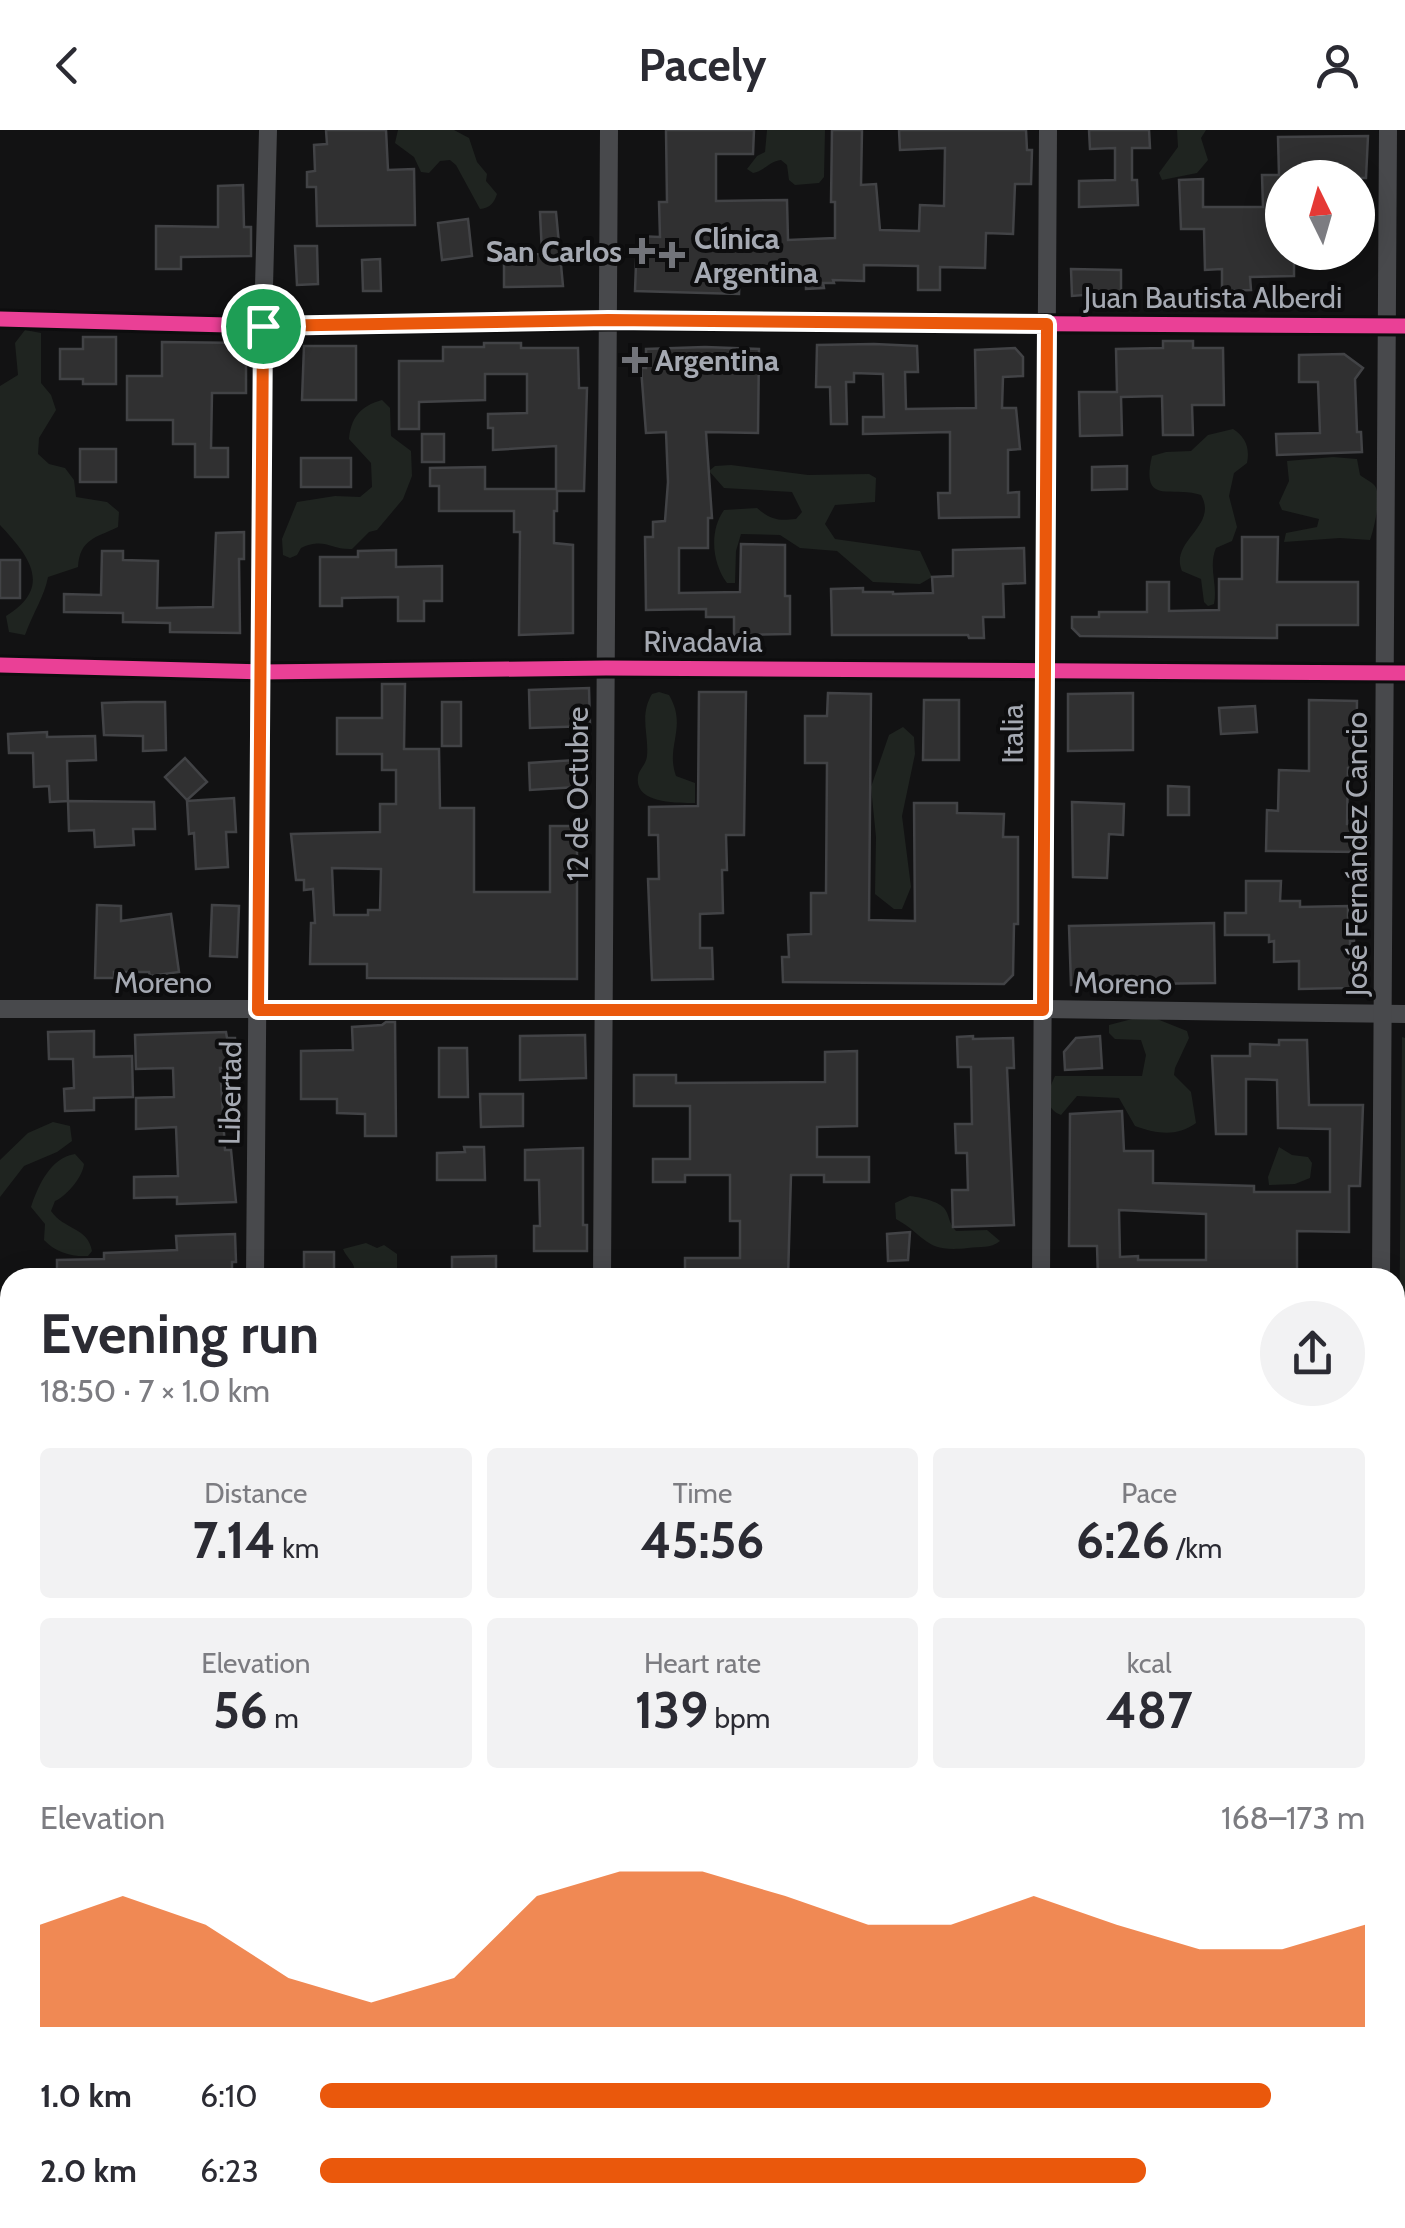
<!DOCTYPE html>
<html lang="en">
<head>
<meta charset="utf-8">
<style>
	body { margin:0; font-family:Cabin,sans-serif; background:#f2f2f3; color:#2b2b33; height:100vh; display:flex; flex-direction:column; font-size:38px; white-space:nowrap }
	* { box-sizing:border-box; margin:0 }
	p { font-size:32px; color:#7c7c81 }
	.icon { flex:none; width:55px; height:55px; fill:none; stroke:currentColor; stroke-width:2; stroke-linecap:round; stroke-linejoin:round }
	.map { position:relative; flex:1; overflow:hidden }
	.sheet { position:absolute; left:0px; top:1138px; width:1405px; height:962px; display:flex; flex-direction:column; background:#fff; border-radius:30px 30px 0 0; box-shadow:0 5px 25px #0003 }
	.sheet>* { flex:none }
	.needle { width:65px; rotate:355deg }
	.tools { position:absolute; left:1265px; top:30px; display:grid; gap:20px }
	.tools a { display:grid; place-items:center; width:110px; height:110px; border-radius:50%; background:#fff; box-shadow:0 5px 25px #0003; font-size:50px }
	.pin { position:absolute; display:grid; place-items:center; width:85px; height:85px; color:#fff; margin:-42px; border:5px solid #fff; border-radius:50%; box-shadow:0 2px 10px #0007 }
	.round { display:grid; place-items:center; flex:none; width:105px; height:105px; border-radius:52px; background:#f2f2f3 }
	.headline { display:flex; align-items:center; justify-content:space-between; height:170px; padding:0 40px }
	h1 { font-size:55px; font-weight:700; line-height:75px }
	.figures { display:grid; grid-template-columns:repeat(3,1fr); gap:15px; height:170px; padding:10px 40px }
	.figures div { display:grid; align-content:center; border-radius:10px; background:#f2f2f3; text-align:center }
	.figures b { font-size:50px; font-weight:700 }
	.figures small { font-size:28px; font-weight:400 }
	.figures p { font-size:28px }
	.chart { height:280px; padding:20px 40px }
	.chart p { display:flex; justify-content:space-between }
	.chart svg { width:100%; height:180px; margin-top:10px; fill:#ea580c; opacity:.7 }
	ul { padding:0 40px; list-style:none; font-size:32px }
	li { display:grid; grid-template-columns:160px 120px 1fr; align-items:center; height:75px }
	li i { height:25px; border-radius:12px; background:#ea580c }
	header { display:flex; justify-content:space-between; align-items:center; height:130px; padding:0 40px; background:#fff; font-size:45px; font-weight:700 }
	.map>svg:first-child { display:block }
	.green { fill:#1f2420 }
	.building { fill:#303031; stroke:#424346; stroke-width:2.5; fill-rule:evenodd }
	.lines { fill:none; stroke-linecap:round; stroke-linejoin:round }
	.street { stroke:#48494c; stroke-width:18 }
	.secondary { stroke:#47474a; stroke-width:25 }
	.cycleway-casing { stroke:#0d0d0e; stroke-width:21 }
	.cycleway { stroke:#ea4096; stroke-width:15 }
	.route-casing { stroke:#fff; stroke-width:20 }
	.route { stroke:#ea580c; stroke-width:12 }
	.poi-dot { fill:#72747a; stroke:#0d0d0e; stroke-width:4 }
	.labels { text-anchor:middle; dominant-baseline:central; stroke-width:8; stroke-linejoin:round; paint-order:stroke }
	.poi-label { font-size:30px; font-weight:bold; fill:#a5a9b2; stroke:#0d0d0e; text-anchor:start }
	.street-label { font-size:30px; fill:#a5a9b2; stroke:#0d0d0e }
</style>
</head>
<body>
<header><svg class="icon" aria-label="back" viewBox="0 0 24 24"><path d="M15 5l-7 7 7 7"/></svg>Pacely<svg class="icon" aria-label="person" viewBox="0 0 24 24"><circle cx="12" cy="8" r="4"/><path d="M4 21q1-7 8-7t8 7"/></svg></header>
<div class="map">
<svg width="1405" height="2098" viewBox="0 0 1405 2098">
	<rect width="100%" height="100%" fill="#121213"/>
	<g class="green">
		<path d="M398,0H454L469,8L477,32L487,44L486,51L497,64C494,73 490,78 480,79L456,35L450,30L440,31L429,43L421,42L414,27L395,13Z"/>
		<path d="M767,0H825L824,47L819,53L795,55L789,50L787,35L781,30C770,31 764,41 753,43L747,39L757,26L765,22Z"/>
		<path d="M1177,0H1206L1201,8L1208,30L1197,43L1162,50L1159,43L1178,17Z"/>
		<path d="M25,200L41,203V253L51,265L56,280L39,308L38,324L49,334L65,338L74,350L76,367L107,372L119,382L118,397C95,408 80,409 78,437L48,447C45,465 32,485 25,505L9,502L6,486C55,456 27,424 0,395V256L18,245L15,213Z"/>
		<path d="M382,270L390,278L391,306L411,321L412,346L403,369L377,400L369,402L352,419C330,420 325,407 301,418L297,425L290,428L283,425L282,409L297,372L335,366L360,367L372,357L371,333L349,309C351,288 360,276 382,270Z"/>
		<path d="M1233,299C1246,307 1250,319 1247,333L1234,343L1229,366L1237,397L1232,411L1216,418C1208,437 1218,455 1214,474L1208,476L1204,472L1201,449L1182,441C1169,411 1219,396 1201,365C1172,355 1140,377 1152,326L1166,322L1191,321L1208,305Z"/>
		<path d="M1333,327L1357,329L1360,345C1365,349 1371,351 1375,356C1382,366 1374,399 1370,410L1340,408L1284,412L1286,403L1317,397L1319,389L1282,380L1279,373L1289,351L1287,331Z"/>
		<path d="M731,335L808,345L869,344L876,348L875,372L835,375L825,394L835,409L920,421L932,447L920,454L873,452L837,421L800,418L780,405L741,404L736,421L735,453H727C712,433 709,401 724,380L757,378C771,390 778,391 796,389L802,382L792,362L724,358L709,341L715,336Z"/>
		<path d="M659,562L669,565C688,597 665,616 676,646L695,653V673C678,673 634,674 638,647C639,639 646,635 647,626C649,603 639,586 652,564Z"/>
		<path d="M903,597L914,607L915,624L902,686L911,757L902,779H894L875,764L876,707L871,657L889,605Z"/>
		<path d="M1132,889H1157L1187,901L1189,908L1175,938L1174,945L1191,962L1196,993C1176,1007 1158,1004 1135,996L1119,968L1077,966L1061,985C1043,978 1048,960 1055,946H1142L1146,925L1141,910L1115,909L1109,903V895Z"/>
		<path d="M1402,907L1405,908V1220H1399Z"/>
		<path d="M53,992L70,996L72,1011L57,1022L24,1036L0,1067V1030L28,1003Z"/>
		<path d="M1279,1017L1292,1025L1308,1027L1312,1033L1310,1048L1295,1054L1269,1055L1268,1047Z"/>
		<path d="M75,1024L84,1034C83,1046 67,1066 55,1071L51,1081C64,1100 88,1097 92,1121L88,1126C72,1127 55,1122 44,1110L45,1094L31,1077C38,1056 50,1028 75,1024Z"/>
		<path d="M910,1066C919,1067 938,1071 944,1078C950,1085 948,1093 956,1101L987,1100L1000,1111C990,1119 981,1116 968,1118C924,1123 928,1107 896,1089L895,1073Z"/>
		<path d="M366,1113L377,1118L384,1115L397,1124V1139L389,1147H352C359,1134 348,1131 343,1119Z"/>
	</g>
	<g class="building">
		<path d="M326,0H386L388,40L414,39L415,95L317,96L316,57H307V42L315,41L314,15L327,14Z"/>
		<path d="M666,0H754L753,24H716V71L787,70L788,110L835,108V72H831L832,0H862L861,55L876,54L880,100L919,101L920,75L944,76L945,18L900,20L899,0H1026L1027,20H1032L1031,54H1015L1013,104L986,103L985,138L940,137V160H918V136L864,135V151L833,150L834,153H823L824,158L806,159V154H791V138L740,140L739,164L635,161L637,106L660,107L659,72H667Z"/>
		<path d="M1089,0H1149L1150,18H1132V50H1137L1138,75L1079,77V51L1115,50V18L1090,19Z"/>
		<path d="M1368,6L1366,48H1282V122H1294V146L1250,147L1251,160L1222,161V139L1205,140L1204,99H1181L1179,50L1203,49V77H1263L1262,45H1279L1278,7Z"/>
		<path d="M243,55L244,97H251V126L181,127V139H156V96L218,97V56Z"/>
		<path d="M540,82H556L563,156L504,157V125L542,124Z"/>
		<path d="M468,89L472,126L442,130L438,93Z"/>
		<path d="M295,116H317L318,154L297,155Z"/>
		<path d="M380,129L381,161H363L362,130Z"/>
		<path d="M1071,139L1121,140V162L1072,166Z"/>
		<path d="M83,207H116V254H83V249H60V219H83Z"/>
		<path d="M1163,211H1193V218H1223L1224,275H1192L1193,305H1163L1162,266L1121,267L1122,305L1080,306L1079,262H1117L1116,219L1163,218Z"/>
		<path d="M162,212L246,213V263H212L211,318H228V347H195V314H173V290H127V246H162Z"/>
		<path d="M484,213H521V218H578L579,258H587L584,361H557V381H554V413L573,415V503L519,505L520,402H514V381H439V356H430V338L485,337V359H556V316L493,320V298H488V284L527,283V244H485V270L419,272V299H399V231H443V217H484Z"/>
		<path d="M874,214L917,216L918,242H905L906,279L976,278L975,220L1015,218L1023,227V246L1003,247L1002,278H1016L1020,319L1008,320V363L1019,362V387L939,388L938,363H950V302L863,304V287H884L883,244L854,243V252H846L847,294H831L830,257H816L817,215Z"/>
		<path d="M304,216H356V270H302Z"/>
		<path d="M705,217L759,219L758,303L706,302L712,388H708V418H679V463L740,462L741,414L785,415V466H790V504L734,505V487H706V479L646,480L645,407H653V392L665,391L668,352L666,302L646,303L641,238H646V219Z"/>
		<path d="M1344,224L1363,238L1355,249L1357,302H1361L1362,322L1277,325L1276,304L1320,303L1318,252H1299V225Z"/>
		<rect x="422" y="304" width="22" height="28"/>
		<rect x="80" y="319" width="36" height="33"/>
		<rect x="301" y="328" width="50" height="29"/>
		<path d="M1127,336V359L1092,360V337Z"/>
		<path d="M244,402V429H239L240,503L170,502V493L123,492V483L64,482V464L101,465L102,421H123V430L158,431L157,478L213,477L216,403Z"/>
		<path d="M1242,407H1278L1277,452H1358V495H1277V508L1080,506L1072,498V487H1099V482H1147V452H1169V481L1219,480V449H1242Z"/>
		<path d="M1024,418L1025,453L1003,454L1004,487H983L984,508H969L968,505H832L831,459L863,458V462H893V464L933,463L932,447L953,446V420Z"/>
		<path d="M396,420V437L442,436V471H424V491H398V467L342,468V476H320V427H358V421Z"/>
		<rect x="0" y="430" width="20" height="38"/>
		<path d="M382,554H405L404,619H439L440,678H474V762H550V696H577V849L367,848V834H310L311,793H315L313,759L304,760V750H296L291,704L380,702V674H396V640H382V624H337V588H382ZM332,738L381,739L380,780H368V785H334Z"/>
		<path d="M589,558L590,596L530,598L529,560Z"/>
		<path d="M699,562H746L744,705H726L727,740H722L723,783L700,784V818H712L713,849L652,850L648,749H659L658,705H649V677L698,676Z"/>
		<path d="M828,563L871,564L869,790L915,791L914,673H957V683L1004,684L1003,707H1018V794H1014L1013,845L1004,854L783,852L782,827H789L788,805L811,804V763H826L827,633H805V586H827Z"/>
		<path d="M1133,563V620L1068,621V564Z"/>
		<path d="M924,570H959V630H923Z"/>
		<path d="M1309,570L1357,571L1356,638H1348L1347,694H1360V722L1266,721L1267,680L1278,681L1279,640L1309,641Z"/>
		<path d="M134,572H165L166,620L143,621V606L104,605L102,573Z"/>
		<rect x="442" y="572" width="19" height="44"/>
		<path d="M1255,576L1257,602L1221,604L1219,578Z"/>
		<path d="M47,602V607L95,606L96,630L67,631L68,671L50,672L49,656L34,657L33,623H9L8,604Z"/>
		<path d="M185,628L207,652L187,670L165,647Z"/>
		<path d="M575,630L577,657L530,660L529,633Z"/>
		<path d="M1168,656L1189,657V685H1168Z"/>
		<path d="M234,668L236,702H226L228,737L196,739L194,703L189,704L187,671Z"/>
		<path d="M68,671L154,672L155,699H133L134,715L95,717L94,700L69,701Z"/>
		<path d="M1072,672L1124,674L1123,705L1109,704L1107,748L1073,747Z"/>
		<path d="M1246,751H1281L1280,771H1300V777L1348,776V797H1354V811H1350L1351,858L1299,859V831L1274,832V811L1269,812V805H1225V783H1246Z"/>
		<path d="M97,775L121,776V791L171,784L179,842L150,846L149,842H114V848H95Z"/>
		<path d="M212,775L239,776L237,827L210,826Z"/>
		<path d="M1214,793L1215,853L1071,855L1069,796Z"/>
		<path d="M386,892H395L396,1006H365V984L337,983V969H301V921L353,920L352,897L382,895Z"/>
		<path d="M94,901V927L132,926L133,967L94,968V980L65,981L64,959L74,958L73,929H49L48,902Z"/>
		<path d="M226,902L227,908H235L236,937L220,938L222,968L225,1020H231L236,1072L177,1074V1067L134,1068V1047L178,1046L176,997L136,999V968L174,967L173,938L136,939L135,905Z"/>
		<path d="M585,905L586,948L520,950V906Z"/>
		<path d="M973,906V909L1013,908L1014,938H1007L1014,1095L953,1097L952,1060H968L967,1023H956L955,994H972L971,937H958L957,907Z"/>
		<path d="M1100,906L1102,938L1065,940L1064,922L1076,908Z"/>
		<path d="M1279,910H1307L1309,975H1363L1360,1056H1349V1102L1297,1101V1148H1098L1097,1116H1069L1070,984L1122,981L1124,1021H1153V1053L1254,1056V1062H1330V999L1278,998L1277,950L1246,949V1004H1216L1212,926H1250V914L1279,915ZM1119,1080L1206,1084V1130H1138V1126L1120,1127Z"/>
		<path d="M439,918H467L468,967H439Z"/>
		<path d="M857,921V996L817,997V1027H869V1052H824V1045H791L788,1148L685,1144V1128H740V1091H730V1045H685V1052H653V1029H690V976H634V945H676V953L825,952V922Z"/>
		<path d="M480,964H523V996L481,997Z"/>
		<path d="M464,1017H484L485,1050H437V1023L465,1022Z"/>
		<path d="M583,1018V1095H587V1121H534V1096H540L539,1050H525V1020Z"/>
		<path d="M910,1102L908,1130L888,1131L887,1104Z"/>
		<path d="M235,1104L236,1132H232V1148H57V1130L104,1129V1123L177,1120L176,1106Z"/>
		<rect x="304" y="1122" width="30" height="26"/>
		<path d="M496,1126V1148H452V1127Z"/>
	</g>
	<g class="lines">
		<g class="street">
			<path d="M0,189L263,196L608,191L1405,196"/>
			<path d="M0,535L261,542L606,538L1405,543"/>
			<path d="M0,879H1043L1405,884"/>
			<path d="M255,1148L263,196L268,0"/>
			<path d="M602,1148L609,0"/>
			<path d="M1041,1148L1048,0"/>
			<path d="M1381,1148L1388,0"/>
			<path d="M0,1228H10"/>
			<path d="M1395,1238H1405"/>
			<path d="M0,1569H10"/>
			<path d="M1395,1574H1405"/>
			<path d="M1378,2090V2098"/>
			<path d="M250,2098V2090"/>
			<path d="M596,2098V2090"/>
		</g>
		<g class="secondary">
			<path d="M0,1925H10"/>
			<path d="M1395,1932H1405"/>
			<path d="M939,2098V2090"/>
		</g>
		<g class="cycleway-casing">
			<g id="cycleway">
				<path d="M0,189L263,196L608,191L1405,196"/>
				<path d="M0,535L261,542L606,538L1405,543"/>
			</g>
		</g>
		<use href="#cycleway" class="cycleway"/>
	</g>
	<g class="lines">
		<g class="route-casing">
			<path id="route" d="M608,190L1047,194L1043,880H258L263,196Z"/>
		</g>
		<use href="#route" class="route"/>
	</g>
	<g class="poi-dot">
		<path d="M637 106h10v10h10v10h-10v10h-10v-10h-10v-10h10z"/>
		<path d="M667 110h10v10h10v10h-10v10h-10v-10h-10v-10h10z"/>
		<path d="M630 215h10v10h10v10h-10v10h-10v-10h-10v-10h10z"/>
	</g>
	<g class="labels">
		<g class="poi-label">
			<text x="694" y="108">Clínica<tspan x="694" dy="34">Argentina</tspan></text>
			<text x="622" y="121" text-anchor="end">San Carlos</text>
			<text x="655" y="230">Argentina</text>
		</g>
		<g class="street-label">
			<text x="1213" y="167">Juan Bautista Alberdi</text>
			<text x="703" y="511">Rivadavia</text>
			<text transform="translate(1012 604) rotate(-90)">Italia</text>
			<text transform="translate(577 664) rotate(-90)">12 de Octubre</text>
			<text transform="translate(1356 724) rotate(-90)">José Fernández Cancio</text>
			<text x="163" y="852">Moreno</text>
			<text transform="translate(1123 853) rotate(1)">Moreno</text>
			<text transform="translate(230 963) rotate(-89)">Libertad</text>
		</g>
	</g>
</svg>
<div class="tools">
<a><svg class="needle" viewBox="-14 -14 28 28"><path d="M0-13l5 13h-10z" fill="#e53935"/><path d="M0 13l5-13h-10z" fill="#7c7c81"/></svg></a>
</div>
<div class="pin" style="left:263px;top:196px;background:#1e9e55"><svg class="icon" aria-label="arrive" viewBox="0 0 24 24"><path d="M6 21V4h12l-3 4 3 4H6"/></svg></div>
<section class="sheet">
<div class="headline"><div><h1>Evening run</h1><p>18:50 · 7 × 1.0 km</p></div><a class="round"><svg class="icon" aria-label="share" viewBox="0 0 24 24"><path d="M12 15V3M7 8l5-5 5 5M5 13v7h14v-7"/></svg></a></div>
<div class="figures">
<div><p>Distance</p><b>7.14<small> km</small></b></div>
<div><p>Time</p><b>45:56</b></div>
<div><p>Pace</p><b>6:26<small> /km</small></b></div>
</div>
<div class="figures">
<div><p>Elevation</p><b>56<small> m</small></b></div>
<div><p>Heart rate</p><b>139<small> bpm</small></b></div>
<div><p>kcal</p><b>487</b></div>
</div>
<div class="chart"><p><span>Elevation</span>168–173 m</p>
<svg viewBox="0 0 160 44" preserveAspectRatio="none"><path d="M0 44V19L10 12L20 19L30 32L40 38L50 32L60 12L70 6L80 6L90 12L100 19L110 19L120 12L130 19L140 25L150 25L160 19V44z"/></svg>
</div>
<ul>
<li><b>1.0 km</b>6:10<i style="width:91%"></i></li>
<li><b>2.0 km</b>6:23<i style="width:79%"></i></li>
</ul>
</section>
</div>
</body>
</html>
